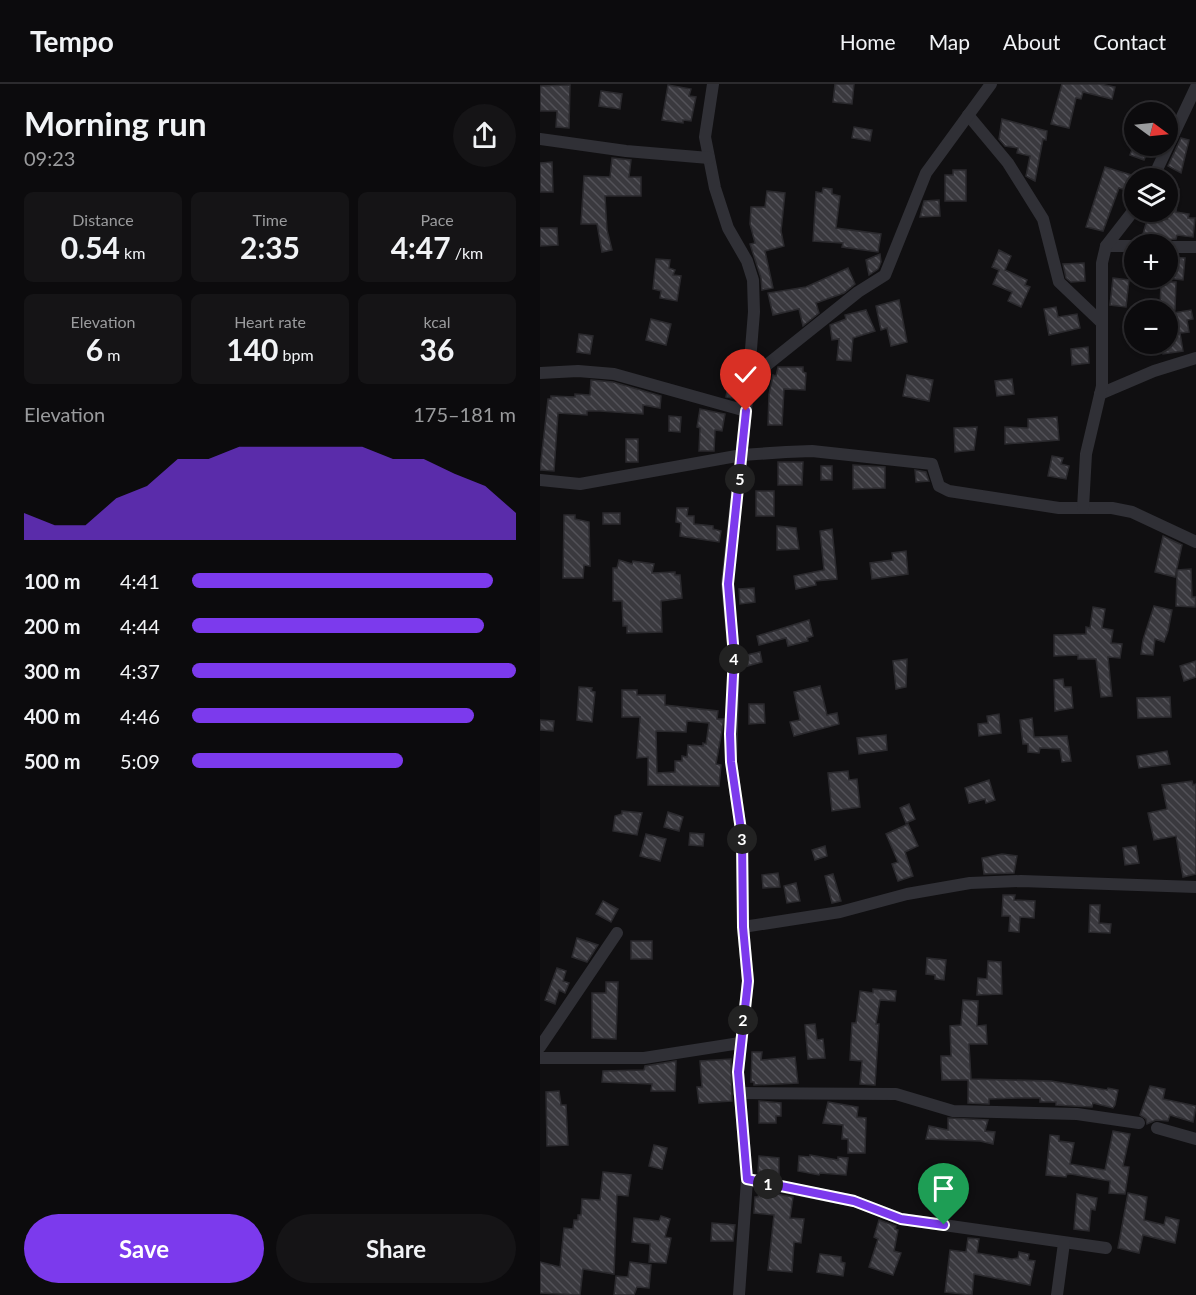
<!DOCTYPE html>
<html lang="en">
<head>
<meta charset="utf-8">
<style>
	body { margin:0; font-family:Lato,sans-serif; background:#151416; color:#f1f3f6; height:100vh; display:flex; flex-direction:column; font-size:22px; white-space:nowrap }
	* { box-sizing:border-box; margin:0 }
	p { font-size:20px; color:#9a9b9d }
	.icon { flex:none; width:33px; height:33px; fill:none; stroke:currentColor; stroke-width:2; stroke-linecap:round; stroke-linejoin:round }
	.map { position:relative; flex:1; overflow:hidden }
	.drawer { display:flex; flex-direction:column; background:#0c0b0d; width:540px }
	.drawer>* { flex:none }
	.needle { width:39px; rotate:105deg }
	.tools { position:absolute; left:584px; top:18px; display:grid; gap:12px }
	.tools a { display:grid; place-items:center; width:54px; height:54px; border-radius:50%; background:#0c0b0d; box-shadow:0 2px 4px #0004,0 0 0 2px #2c2b2e; font-size:30px }
	.pin { position:absolute; display:grid; place-items:center; width:51px; height:51px; color:#fff; margin:-62px -26px; border-radius:50% 50% 50% 0; rotate:-45deg; box-shadow:0 0 6px #0007 }
	.pin .icon { rotate:45deg }
	.km { position:absolute; width:30px; height:30px; margin:-15px; border-radius:50%; background:#222; color:#fff; font-size:16px; line-height:30px; text-align:center }
	.round { display:grid; place-items:center; flex:none; width:63px; height:63px; border-radius:32px; background:#151416 }
	.summary { display:flex; align-items:center; justify-content:space-between; height:102px; padding:0 24px }
	h1 { font-size:33px; font-weight:700; line-height:45px }
	.metrics { display:grid; grid-template-columns:repeat(3,1fr); gap:9px; height:102px; padding:6px 24px }
	.metrics div { display:grid; align-content:center; border-radius:9px; background:#151416; text-align:center }
	.metrics b { font-size:30px; font-weight:700 }
	.metrics small { font-size:16px; font-weight:400 }
	.metrics p { font-size:16px }
	.chart { height:168px; padding:12px 24px }
	.chart p { display:flex; justify-content:space-between }
	.chart svg { width:100%; height:108px; margin-top:6px; fill:#7c3aed; opacity:.7 }
	.button { display:flex; gap:12px; margin-top:auto; padding:12px 24px }
	.button a { flex:1; height:69px; border-radius:36px; background:#7c3aed; color:#fff; font-size:24px; font-weight:700; line-height:69px; text-align:center }
	.button a+a { background:#151416; color:#f1f3f6 }
	ul { padding:0 24px; list-style:none; font-size:20px }
	li { display:grid; grid-template-columns:96px 72px 1fr; align-items:center; height:45px }
	li i { height:15px; border-radius:8px; background:#7c3aed }
	header { display:flex; align-items:center; gap:36px; box-sizing:border-box; height:84px; padding:0 30px; background:#0c0b0d; border-bottom:2px solid #2c2b2e }
	header strong { font-size:28px }
	nav { display:flex; gap:33px; margin-inline-start:auto; font-size:21px }
	main { display:flex; flex:1; min-height:0 }
	.map>svg:first-child { display:block }
	.building { fill:url(#building-back-hatch); stroke:#2a292d; stroke-width:1.5; fill-rule:evenodd }
	.lines { fill:none; stroke-linecap:round; stroke-linejoin:round }
	.street { stroke:#303036; stroke-width:12 }
	.route-casing { stroke:#fff; stroke-width:12 }
	.route { stroke:#7c3aed; stroke-width:8 }
</style>
</head>
<body>
<header>
<strong>Tempo</strong>
<nav><a>Home</a><a>Map</a><a>About</a><a>Contact</a></nav>
</header>
<main>
<section class="drawer">
<div class="summary"><div><h1>Morning run</h1><p>09:23</p></div><a class="round"><svg class="icon" aria-label="share" viewBox="0 0 24 24"><path d="M12 15V3M7 8l5-5 5 5M5 13v7h14v-7"/></svg></a></div>
<div class="metrics">
<div><p>Distance</p><b>0.54<small> km</small></b></div>
<div><p>Time</p><b>2:35</b></div>
<div><p>Pace</p><b>4:47<small> /km</small></b></div>
</div>
<div class="metrics">
<div><p>Elevation</p><b>6<small> m</small></b></div>
<div><p>Heart rate</p><b>140<small> bpm</small></b></div>
<div><p>kcal</p><b>36</b></div>
</div>
<div class="chart"><p><span>Elevation</span>175–181 m</p>
<svg viewBox="0 0 160 44" preserveAspectRatio="none"><path d="M0 44V33L10 38L20 38L30 27L40 22L50 11L60 11L70 6L80 6L90 6L100 6L110 6L120 11L130 11L140 17L150 22L160 33V44z"/></svg>
</div>
<ul>
<li><b>100 m</b>4:41<i style="width:93%"></i></li>
<li><b>200 m</b>4:44<i style="width:90%"></i></li>
<li><b>300 m</b>4:37<i style="width:100%"></i></li>
<li><b>400 m</b>4:46<i style="width:87%"></i></li>
<li><b>500 m</b>5:09<i style="width:65%"></i></li>
</ul>
<div class="button"><a>Save</a><a>Share</a></div>
</section>
<div class="map">
<svg width="656" height="1211" viewBox="0 0 656 1211">
	<defs>
		<pattern id="building-back-hatch" width="6" height="6" patternUnits="userSpaceOnUse" patternTransform="scale(1.5)"><rect width="6" height="6" fill="#3a393e"/><path d="M-1 5l2 2M0 0l6 6M5-1l2 2" fill="none" stroke="#535258"/></pattern>
	</defs>
	<rect width="100%" height="100%" fill="#100f11"/>
	<g class="building">
		<path d="M295,0H314L312,20L293,18Z"/>
		<path d="M522,0H560L575,3L572,15L543,8L541,15L536,14L529,44L511,40Z"/>
		<path d="M30,1L29,44L16,43L17,27H0V2Z"/>
		<path d="M128,1L151,5L149,12L156,13L151,37L143,36V39L122,36Z"/>
		<path d="M61,7L82,10L80,25L59,22Z"/>
		<path d="M462,35L507,47L506,56L503,55L495,97L486,92L490,72L477,69L478,64L465,62L459,55Z"/>
		<path d="M314,43L332,46L330,57L312,54Z"/>
		<path d="M641,54L649,56L641,89L628,82Z"/>
		<path d="M594,60L609,64L604,76L590,71Z"/>
		<path d="M72,74L91,76L89,93H101V112H65L67,146L72,166L62,168L57,140H41L44,92L70,93Z"/>
		<path d="M12,78L13,108H0V79Z"/>
		<path d="M565,83L595,92L590,107L579,104L563,147L546,143Z"/>
		<path d="M413,86H426V117H405V91H413Z"/>
		<path d="M627,101L639,105L636,128L649,130L648,134H655L653,153L637,151L636,155L623,156L603,150L609,129L627,135Z"/>
		<path d="M283,104L292,105V110L300,112L296,144L341,150L338,168L302,163L303,159L273,157L276,108L282,109Z"/>
		<path d="M227,107L245,109L241,147L244,162L225,167L233,204L222,206L221,194L210,160L215,159L210,140L211,123H225Z"/>
		<path d="M399,116L400,132L380,133L384,117Z"/>
		<path d="M0,144H17L18,161L0,162Z"/>
		<path d="M459,166L471,172L465,186L487,196L485,201L490,203L481,223L468,217L472,208L453,200L459,186L452,183Z"/>
		<path d="M340,170L341,178L338,185L329,191L326,176Z"/>
		<path d="M627,173L645,174L643,196L627,194Z"/>
		<path d="M116,175L130,176L129,184L135,186L133,191L141,192L137,217L120,214L121,207L113,205Z"/>
		<path d="M544,179L545,197L531,198L526,194L523,180Z"/>
		<path d="M308,184L315,200L304,209L276,219L279,229L263,242L259,225L233,231L228,209L266,203Z"/>
		<path d="M573,194L589,196L586,223L570,221Z"/>
		<path d="M621,198H636L635,226H620Z"/>
		<path d="M359,216L367,258L351,262L347,244L341,246L336,222Z"/>
		<path d="M516,223L518,233L537,230L540,244L509,251L504,225Z"/>
		<path d="M326,226L335,247L313,254L311,277L297,276L299,255L292,256L290,241L306,235L305,231Z"/>
		<path d="M651,226L653,235L647,236L649,248L640,249L643,267L623,270L622,260H627V230Z"/>
		<path d="M111,235L131,240L126,261L106,256Z"/>
		<path d="M39,250L53,252L50,270L37,268Z"/>
		<path d="M548,263L549,279L532,281L531,265Z"/>
		<path d="M238,283H263V288L266,289L265,306L244,305L242,341H228L229,310L233,291L236,292Z"/>
		<path d="M191,285L201,287L199,315L186,313Z"/>
		<path d="M367,291L393,296L389,317L363,312Z"/>
		<path d="M472,295L474,310L457,312L455,297Z"/>
		<path d="M51,296L73,298L121,312L120,324L103,321V330L60,327H47V331L18,329L14,387L0,386L8,315H11V312L35,313V310L50,311Z"/>
		<path d="M160,325L185,330L182,347L175,346L174,367H159L160,344L157,343Z"/>
		<path d="M129,332L141,333L140,348L129,347Z"/>
		<path d="M517,333L519,356L465,360V343L488,344V335Z"/>
		<path d="M437,343L434,366L415,368L414,344Z"/>
		<rect x="86" y="355" width="12" height="23"/>
		<path d="M512,372L523,374L521,380L529,382L526,395L508,392Z"/>
		<path d="M238,378H263L262,401H238Z"/>
		<path d="M313,381L345,383V404L313,405Z"/>
		<rect x="281" y="382" width="11" height="14"/>
		<path d="M375,386L386,388L389,397L376,398Z"/>
		<rect x="216" y="407" width="18" height="25"/>
		<path d="M137,424H148L147,432H154V440L173,442V445L181,447L179,458L140,452L141,439L136,438Z"/>
		<rect x="63" y="429" width="17" height="11"/>
		<path d="M24,431H35V435L49,438L50,482L44,481L43,494H23Z"/>
		<path d="M237,442L256,444L259,465L237,466Z"/>
		<path d="M292,445L297,495L275,497L276,501L256,505L254,492L284,486L280,447Z"/>
		<path d="M623,452L642,461L635,493L615,488Z"/>
		<path d="M366,467L368,490L332,495L330,479L353,476L352,469Z"/>
		<path d="M79,476L92,480L93,477L114,480L112,489L135,488V491H140L142,514L121,517L122,548L87,549V542H83L82,517H73V484H77Z"/>
		<path d="M651,485L652,513H656L655,523L636,522L637,486Z"/>
		<path d="M214,504L215,518L200,520L199,505Z"/>
		<path d="M614,522L632,526L628,547L624,558L615,555L613,571L601,570L603,556Z"/>
		<path d="M553,523L565,525L562,544L573,546L571,559L582,560L580,574L568,573L572,612L561,613L556,575H538V571L514,572V551L546,550V543L550,544Z"/>
		<path d="M269,536L273,552L267,554L268,557L248,562L246,554L219,561L217,552Z"/>
		<path d="M220,568L222,578L204,583L202,572Z"/>
		<path d="M367,575L366,603L356,605L353,577Z"/>
		<path d="M656,577V593L644,597L640,582Z"/>
		<path d="M523,595L524,603H531L533,624L515,627L514,596Z"/>
		<path d="M280,602L287,631L297,629L299,640L254,652L250,638L260,636L254,608Z"/>
		<path d="M39,603L52,604L51,607L55,608L52,638L37,636Z"/>
		<path d="M82,606H97V611H125V621L178,627L177,635H184L176,680L181,681L179,702L108,701V673L97,674L100,633H82ZM147,637L169,639L166,660L163,659V662L148,661L147,673L142,672V677H135V688L117,689L116,647L146,648Z"/>
		<path d="M630,613L631,633L598,634L597,614Z"/>
		<path d="M209,620H224L225,639L209,640Z"/>
		<path d="M459,630L461,649L439,652L438,640L448,639L447,632Z"/>
		<path d="M492,634L494,653L527,652L531,677L522,678L520,665L500,664L499,669L488,668V660H483L480,636Z"/>
		<path d="M0,636L14,637L13,647L0,646Z"/>
		<path d="M346,651L347,666L319,670L317,654Z"/>
		<path d="M627,667L630,680L599,684L597,672Z"/>
		<path d="M308,687L309,696L317,695L320,723L292,727L288,689Z"/>
		<path d="M449,696L455,716L446,719L445,715L429,719L425,704Z"/>
		<path d="M652,697L653,701L656,700V790L643,793L636,752L614,756L608,729L627,725L622,701Z"/>
		<path d="M369,720L375,735L366,739L360,724Z"/>
		<path d="M82,727L102,729L97,751L73,747L75,732L82,730Z"/>
		<path d="M128,728L143,733L139,747L124,743Z"/>
		<path d="M368,740L378,762L365,768L373,792L358,797L352,780L358,778L346,750Z"/>
		<path d="M150,749L164,750L163,762L149,761Z"/>
		<path d="M106,750L126,755L120,777L100,772Z"/>
		<path d="M285,762L287,772L275,776L272,766Z"/>
		<path d="M596,762L599,779L585,781L583,764Z"/>
		<path d="M462,770L477,772L474,789L444,790L442,774Z"/>
		<path d="M238,789L240,803L223,804L222,791Z"/>
		<path d="M293,790L301,817L292,819L285,792Z"/>
		<path d="M256,799L260,817L247,819L244,802Z"/>
		<path d="M463,811H475L474,816L495,817L494,834L480,833L479,848L469,847L470,832H462Z"/>
		<path d="M63,817L78,825L71,838L56,830Z"/>
		<path d="M550,821H560L559,839L571,840L570,849L549,848Z"/>
		<path d="M37,854L58,861L47,878L32,873Z"/>
		<rect x="91" y="857" width="21" height="18"/>
		<path d="M387,874L406,876L404,896L395,895V891L386,890Z"/>
		<path d="M448,877L461,878L462,910L437,911L438,894L447,895Z"/>
		<path d="M17,884L26,887L23,897L29,899L25,909L19,906L15,920L5,916Z"/>
		<path d="M66,898H78L76,955L52,954V909H66Z"/>
		<path d="M333,905L356,907L355,917L340,916L336,940H339L335,1001L320,1000L322,977L310,976L312,939H316L320,907L333,909Z"/>
		<path d="M423,916L438,917L437,942L446,941L447,960H429L431,995L511,997L567,1006L568,1004L578,1006L575,1021L573,1024L553,1019L552,1023L516,1021V1018H500V1014H478L449,1015V1020L428,1019V996H402L401,978V972H411L410,942L421,941Z"/>
		<path d="M275,940L277,956L283,955L285,974L268,975L265,941Z"/>
		<path d="M212,968H222L221,976L255,973L258,999L214,1001V998H211Z"/>
		<path d="M191,975L192,1017L159,1019L157,1003H162L160,977Z"/>
		<path d="M136,977L135,1007H111L112,1000L62,998L63,987L104,986L105,982Z"/>
		<path d="M610,1002L625,1005L623,1015L656,1022L653,1038L630,1031L628,1037L616,1036L607,1040L606,1035L600,1031Z"/>
		<path d="M19,1007L21,1021H26L28,1061L7,1062L6,1008Z"/>
		<path d="M219,1017L241,1019V1032H236V1039H219Z"/>
		<path d="M288,1018L318,1023L317,1033L326,1034L325,1069H308V1055H302L303,1041L283,1039Z"/>
		<path d="M408,1034L448,1036L445,1047L455,1048L453,1060L440,1057L386,1055L389,1042L408,1046Z"/>
		<path d="M573,1047L590,1050L583,1082L589,1083L585,1110L569,1109L570,1097L531,1090H527L526,1093L506,1091L510,1051L519,1052V1057L534,1059L530,1080L565,1086Z"/>
		<path d="M114,1061L127,1064L122,1085L109,1082Z"/>
		<path d="M270,1071L298,1076V1073L308,1074L306,1091L280,1089L279,1091L258,1087L259,1072L270,1073Z"/>
		<path d="M219,1072L239,1074V1094L218,1088Z"/>
		<path d="M63,1088L91,1091L88,1112L77,1111L74,1190L43,1185L40,1211L0,1209V1178L20,1183L24,1144L33,1145L34,1136H38V1131H41L42,1115L60,1116Z"/>
		<path d="M405,1097H414V1102H418L417,1125L409,1124V1129L399,1128L400,1101H404Z"/>
		<path d="M220,1107L253,1113L250,1134L264,1135L261,1159L254,1158L252,1188L228,1186L234,1131L214,1129L215,1113H218Z"/>
		<path d="M588,1109L607,1113L604,1136L624,1141L626,1133L639,1136L635,1159L603,1151L599,1169L578,1164Z"/>
		<path d="M537,1110L557,1114L555,1126L551,1125L549,1147L534,1145Z"/>
		<path d="M121,1132L130,1135L125,1153L131,1154L126,1179L109,1178L110,1160L92,1158L94,1134L119,1137Z"/>
		<path d="M339,1136L356,1142L355,1145L358,1146L354,1167L361,1169L353,1191L329,1183L338,1155L334,1153Z"/>
		<path d="M172,1139L195,1141L193,1157H171Z"/>
		<path d="M428,1154L439,1155L437,1169L472,1175L478,1174L479,1168L489,1170L488,1176L495,1177L490,1201L434,1190L432,1211L405,1208L410,1166L426,1168Z"/>
		<path d="M280,1170L301,1173V1178L305,1179L303,1192L277,1188Z"/>
		<path d="M90,1178L111,1181L109,1204L97,1203L94,1211H74L76,1192L88,1193Z"/>
	</g>
	<g class="lines">
		<g class="street">
			<path d="M173,0L165,53L175,104L188,144L207,177L213,196L214,228L206,327L187,500L194,572L191,678L202,753L203,843L208,897L198,988L207,1096L199,1211"/>
			<path d="M428,31L468,79L503,135L519,198L562,239"/>
			<path d="M0,55L86,67L169,74"/>
			<path d="M613,94L656,3"/>
			<path d="M566,162H594"/>
			<path d="M627,163H656"/>
			<path d="M0,289L38,287L74,290L206,327"/>
			<path d="M208,296L318,208L345,191L386,89L451,0"/>
			<path d="M560,310L614,287L656,274"/>
			<path d="M0,396L40,400L202,371L246,368L272,367L392,380L399,402L409,407L519,424H572L592,428L656,458"/>
			<path d="M543,424L546,370L562,302V179L566,162L594,126"/>
			<path d="M203,843L300,828L367,810L430,799L481,797L656,803"/>
			<path d="M0,963L77,849"/>
			<path d="M0,974H104L200,959"/>
			<path d="M199,1009L356,1010L413,1027L537,1030L599,1039"/>
			<path d="M617,1044L656,1055"/>
			<path d="M207,1096L314,1117L361,1135L566,1164"/>
			<path d="M517,1211L524,1159"/>
		</g>
	</g>
	<g class="lines">
		<g class="route-casing">
			<path id="route" d="M206,327L188,500L194,572L190,650L191,678L202,753L203,843L208,897L198,988L207,1095L314,1117L361,1135L404,1141"/>
		</g>
		<use href="#route" class="route"/>
	</g>
</svg>
<div class="tools">
<a><svg class="needle" viewBox="-14 -14 28 28"><path d="M0-13l5 13h-10z" fill="#e53935"/><path d="M0 13l5-13h-10z" fill="#9a9b9d"/></svg></a>
<a><svg class="icon" aria-label="layers" viewBox="0 0 24 24"><path d="M12 4l9 5-9 5-9-5zM3 14l9 5 9-5"/></svg></a>
<a>+</a>
<a>−</a>
</div>
<div class="pin" style="left:404px;top:1141px;background:#1e9e55"><svg class="icon" aria-label="arrive" viewBox="0 0 24 24"><path d="M6 21V4h12l-3 4 3 4H6"/></svg></div>
<div class="pin" style="left:206px;top:327px;background:#d93025"><svg class="icon" aria-label="check" viewBox="0 0 24 24"><path d="M5 12l5 5 9-10"/></svg></div>
<b class="km" style="left:228px;top:1100px">1</b>
<b class="km" style="left:203px;top:936px">2</b>
<b class="km" style="left:202px;top:755px">3</b>
<b class="km" style="left:194px;top:575px">4</b>
<b class="km" style="left:200px;top:395px">5</b>
</div>
</main>
</body>
</html>
